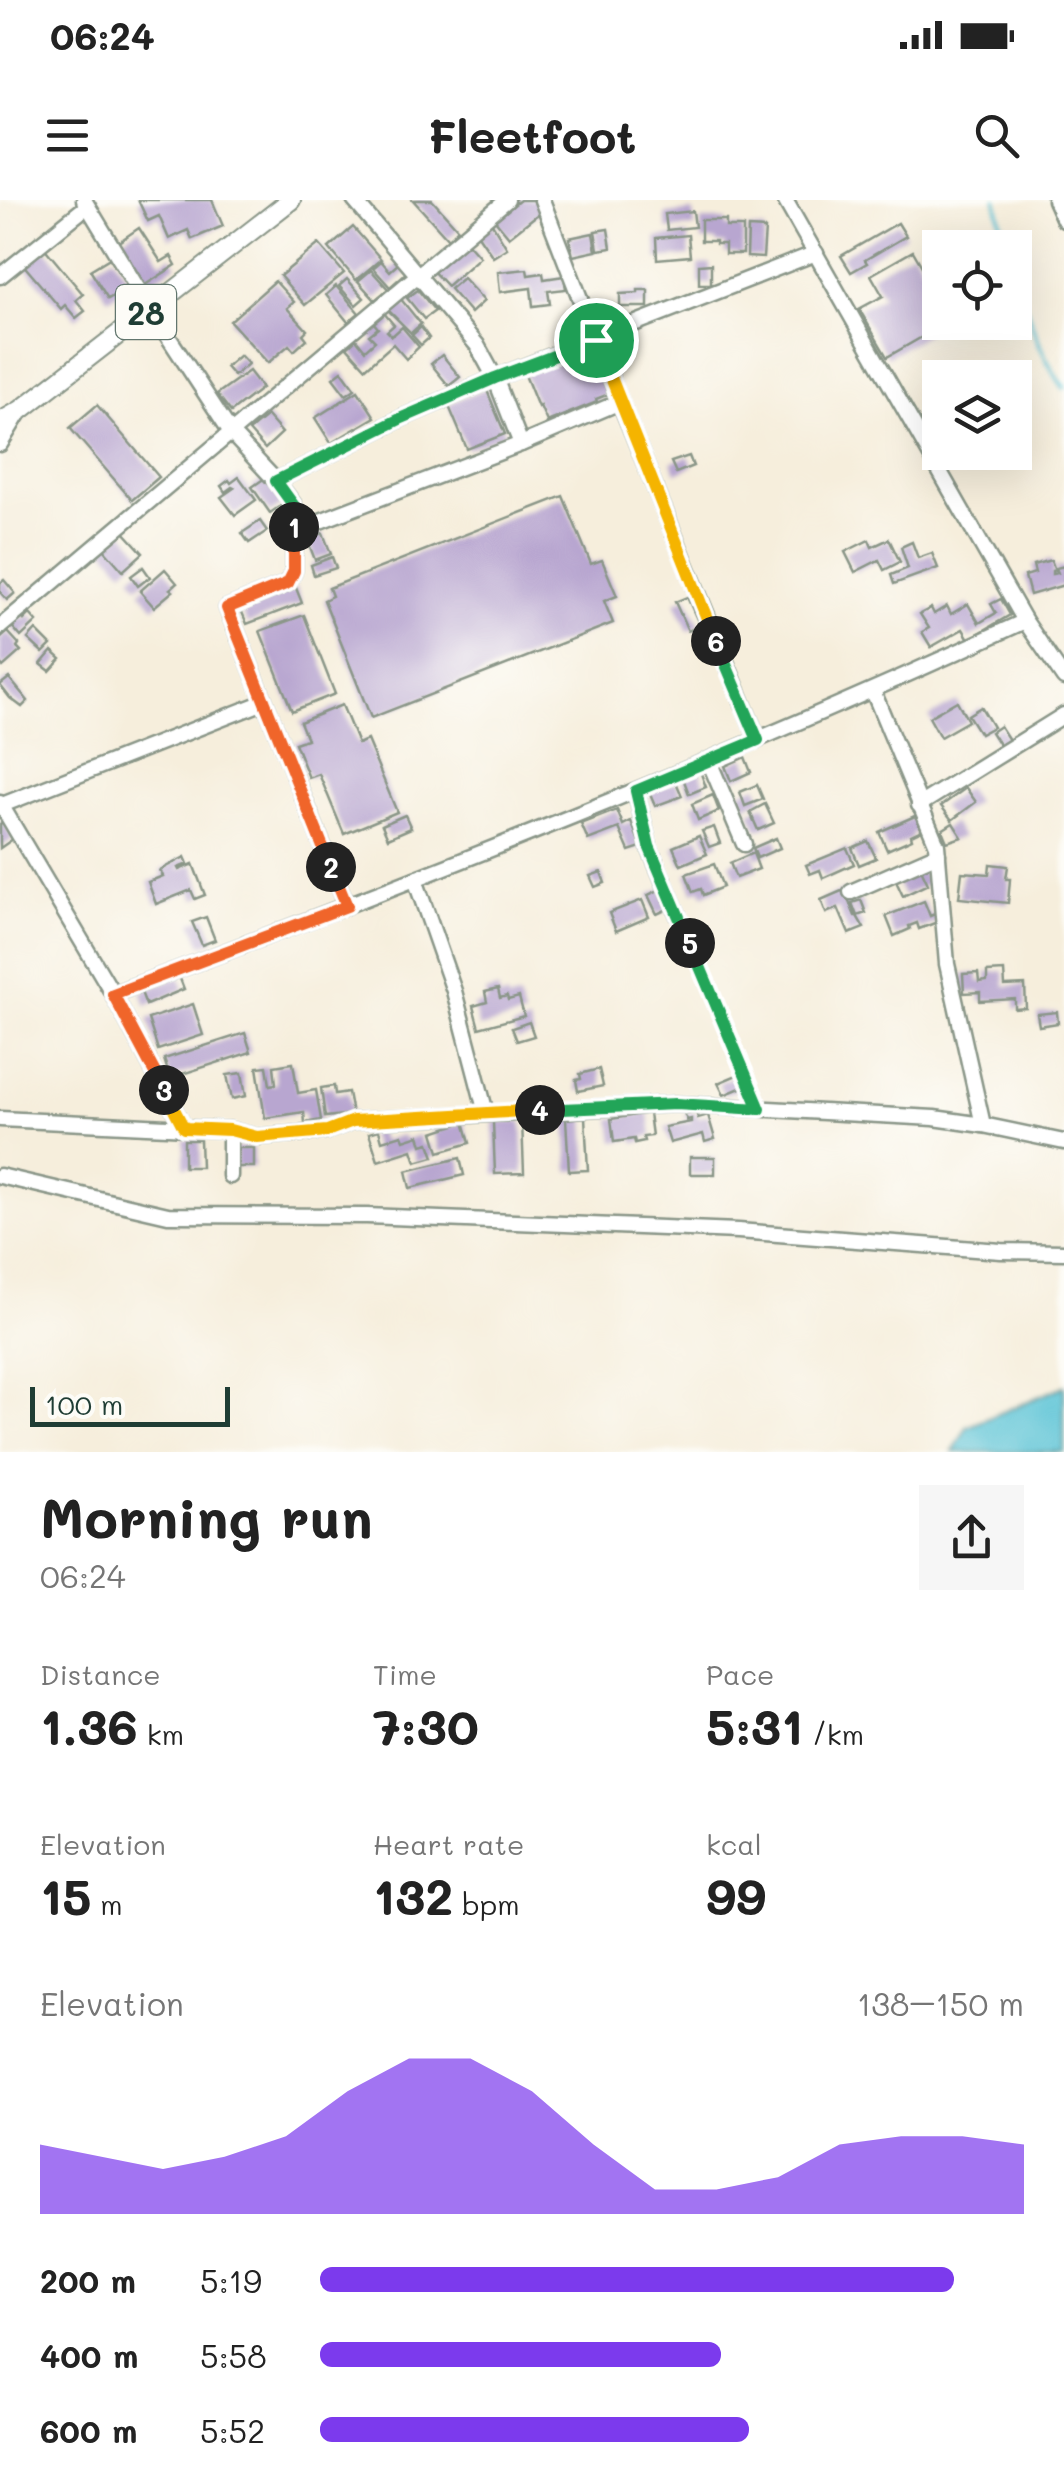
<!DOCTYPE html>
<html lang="en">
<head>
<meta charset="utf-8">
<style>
	body { margin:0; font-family:Mali,sans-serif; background:#f6f6f6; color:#222; height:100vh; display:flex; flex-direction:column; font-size:38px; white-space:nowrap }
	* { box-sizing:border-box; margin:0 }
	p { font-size:32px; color:#767676 }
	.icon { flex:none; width:55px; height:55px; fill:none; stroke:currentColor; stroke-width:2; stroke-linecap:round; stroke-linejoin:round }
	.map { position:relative; height:1252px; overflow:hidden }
	.side { display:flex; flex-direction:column; background:#fff; flex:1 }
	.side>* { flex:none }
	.controls { position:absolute; left:922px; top:30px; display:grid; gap:20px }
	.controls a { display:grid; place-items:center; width:110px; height:110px; border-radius:0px; background:#fff; box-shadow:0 10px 40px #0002; font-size:50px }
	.scale { position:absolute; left:30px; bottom:25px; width:200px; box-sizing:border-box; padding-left:10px; border:5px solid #1f3d34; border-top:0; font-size:28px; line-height:35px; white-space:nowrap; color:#1f3d34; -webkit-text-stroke:8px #fdfcf7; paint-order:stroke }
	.pin { position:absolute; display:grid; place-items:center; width:85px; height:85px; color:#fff; margin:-42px; border:5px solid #fff; border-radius:50%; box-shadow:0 2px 10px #0007 }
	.km { position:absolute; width:50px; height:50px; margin:-25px; border-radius:50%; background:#222; color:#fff; font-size:28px; line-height:50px; text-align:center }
	.round { display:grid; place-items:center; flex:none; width:105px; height:105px; border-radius:0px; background:#f6f6f6 }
	.overview { display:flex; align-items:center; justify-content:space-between; height:170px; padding:0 40px }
	h1 { font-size:55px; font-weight:700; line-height:75px }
	.metrics { display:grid; grid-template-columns:repeat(3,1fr); gap:15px; height:170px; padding:10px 40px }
	.metrics div { display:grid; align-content:center }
	.metrics b { font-size:50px; font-weight:700 }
	.metrics small { font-size:28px; font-weight:400 }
	.metrics p { font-size:28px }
	.chart { height:280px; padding:20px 40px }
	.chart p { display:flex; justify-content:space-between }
	.chart svg { width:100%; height:180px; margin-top:10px; fill:#7c3aed; opacity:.7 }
	ul { padding:0 40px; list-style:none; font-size:32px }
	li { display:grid; grid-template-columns:160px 120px 1fr; align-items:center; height:75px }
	li i { height:25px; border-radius:12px; background:#7c3aed }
	.status { display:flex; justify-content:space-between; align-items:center; height:70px; padding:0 50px; background:#fff; direction:ltr }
	.status svg { height:28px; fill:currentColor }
	header { display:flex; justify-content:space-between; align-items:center; height:130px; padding:0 40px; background:#fff; font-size:45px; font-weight:700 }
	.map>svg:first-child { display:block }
	.water { fill:#59c2d5; stroke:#3c8084; stroke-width:2.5 }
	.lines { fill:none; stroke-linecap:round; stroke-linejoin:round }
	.stream { stroke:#59c2d5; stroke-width:4 }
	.building { fill:#b8a6d0 }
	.minor-casing { stroke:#8a9688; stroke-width:19 }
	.major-casing { stroke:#8a9688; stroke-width:22 }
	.path { stroke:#8a9688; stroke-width:2.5; stroke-dasharray:2.5 8; stroke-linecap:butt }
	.minor { stroke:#fff; stroke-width:14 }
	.major { stroke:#fff; stroke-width:18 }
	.split-1-casing { stroke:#fff; stroke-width:20 }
	.split-2-casing { stroke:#fff; stroke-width:20 }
	.split-3-casing { stroke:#fff; stroke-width:20 }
	.split-4-casing { stroke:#fff; stroke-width:20 }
	.split-5-casing { stroke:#fff; stroke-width:20 }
	.split-6-casing { stroke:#fff; stroke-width:20 }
	.split-7-casing { stroke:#fff; stroke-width:20 }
	.split-1 { stroke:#22a559; stroke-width:12 }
	.split-2 { stroke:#f0652b; stroke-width:12 }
	.split-3 { stroke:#f0652b; stroke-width:12 }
	.split-4 { stroke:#f5b400; stroke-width:12 }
	.split-5 { stroke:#22a559; stroke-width:12 }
	.split-6 { stroke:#22a559; stroke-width:12 }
	.split-7 { stroke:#f5b400; stroke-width:12 }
	.labels { text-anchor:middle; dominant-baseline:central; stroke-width:9; stroke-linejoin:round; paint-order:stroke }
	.shield { fill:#fdfcf7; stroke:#62766e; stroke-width:2.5 }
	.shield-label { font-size:32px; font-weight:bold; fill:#1f3d34 }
</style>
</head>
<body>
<div class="status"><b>06:24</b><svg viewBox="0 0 49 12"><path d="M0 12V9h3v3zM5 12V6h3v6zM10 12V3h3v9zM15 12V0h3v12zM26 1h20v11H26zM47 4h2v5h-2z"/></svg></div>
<header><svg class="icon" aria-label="menu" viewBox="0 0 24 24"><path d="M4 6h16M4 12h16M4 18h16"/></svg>Fleetfoot<svg class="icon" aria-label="search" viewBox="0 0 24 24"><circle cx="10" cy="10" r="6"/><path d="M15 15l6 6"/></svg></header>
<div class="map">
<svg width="1064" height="1252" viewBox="0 0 1064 1252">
	<rect width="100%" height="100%" fill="#fdfcf7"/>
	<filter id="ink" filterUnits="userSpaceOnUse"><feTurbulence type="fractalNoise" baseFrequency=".01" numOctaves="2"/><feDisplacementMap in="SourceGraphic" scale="20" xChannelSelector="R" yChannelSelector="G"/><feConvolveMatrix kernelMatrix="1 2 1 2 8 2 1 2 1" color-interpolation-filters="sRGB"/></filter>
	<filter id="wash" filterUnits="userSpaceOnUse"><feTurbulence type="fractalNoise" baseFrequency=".0048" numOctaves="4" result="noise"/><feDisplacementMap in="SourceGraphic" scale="40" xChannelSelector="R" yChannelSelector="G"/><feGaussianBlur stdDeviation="2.25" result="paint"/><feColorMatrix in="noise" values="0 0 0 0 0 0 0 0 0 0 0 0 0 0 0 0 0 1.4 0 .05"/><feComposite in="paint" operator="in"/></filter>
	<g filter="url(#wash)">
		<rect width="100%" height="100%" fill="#f6eedc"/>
		<path class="water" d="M1064,1186V1252H953L967,1227Z"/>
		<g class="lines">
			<g class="stream">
				<path d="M996,0L1007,48"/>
				<path d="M1015,78C1029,116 1040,155 1064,188"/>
			</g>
		</g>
		<g id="blocks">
			<g class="building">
				<path d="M138,0H212L223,26L192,39L188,30L169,39L159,16L148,21Z"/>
				<path d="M413,0H432L458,29L448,39Z"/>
				<path d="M520,0H535L543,10L509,37L495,20Z"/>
				<path d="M693,11L695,27L667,30L665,14Z"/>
				<path d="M701,20H726V27H743V54H725V44H716V41H701Z"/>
				<path d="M491,22L507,48L493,57L476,32Z"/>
				<path d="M898,23L906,36L865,60L867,63L851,72L841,56Z"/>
				<path d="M353,27L381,59L356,80L329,48Z"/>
				<path d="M139,28L161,62L171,56L176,65L145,85L117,43Z"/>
				<path d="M748,28L765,29L763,58L747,57Z"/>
				<path d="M608,29L611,48L598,50L595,31Z"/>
				<path d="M593,33L596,51L573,56L569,38Z"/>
				<path d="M688,35L690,56L657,59L656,38Z"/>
				<path d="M466,41L480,57L447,86L432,70Z"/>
				<path d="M319,44L344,73L305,105L280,76Z"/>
				<path d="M42,45L83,94L76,100L85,111L76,118L65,105L61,109L21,62Z"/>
				<path d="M913,51L940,98V122H948L887,157L859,109L883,96L871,75Z"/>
				<path d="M113,56L132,85L108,99L90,70Z"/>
				<path d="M381,61L390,71L399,63L407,72L390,87L373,68Z"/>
				<path d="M711,64V84H699V65Z"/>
				<path d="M527,69L528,75L543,73L544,79L564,76L566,89L548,91L550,104L533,106L531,88L500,92L498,72Z"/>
				<path d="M371,70L388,89L375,100L358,81Z"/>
				<path d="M463,78L484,101L471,113L450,89Z"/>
				<path d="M347,79L364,98L356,105L339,86Z"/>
				<path d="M275,81L294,102L287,108L307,130L303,134L307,139L294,151L289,145L268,163L230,121Z"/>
				<path d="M336,86L359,113L348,122L326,95Z"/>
				<path d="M418,90L435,111L424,119L407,98Z"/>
				<path d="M638,90H648V107H620V94L638,93Z"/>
				<path d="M400,98L421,124L411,133L387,109Z"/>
				<path d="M384,113L394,125L387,131L392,136L402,127L419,147L406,159L393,144L366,168L347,147L356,139L365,150L375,141L369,135L378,128L373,122Z"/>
				<path d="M421,127L429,138L421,145L412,135Z"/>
				<path d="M590,147L609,194L596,199L597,202L547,222L540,206L538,207L523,170L560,159L561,163L579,155L578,152Z"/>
				<path d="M240,155L248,164L234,176L226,167Z"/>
				<path d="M442,155L460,177L449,186L431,164Z"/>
				<path d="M249,171L262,188L231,212L217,194Z"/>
				<path d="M342,171L355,189L346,195L333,178Z"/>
				<path d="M486,188L505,234L467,249L448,204Z"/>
				<path d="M358,191L375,217L331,243L315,218Z"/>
				<path d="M97,205L159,277L132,300L70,228Z"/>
				<path d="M267,216L282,233L265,249L249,231Z"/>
				<path d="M689,256L693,266L676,273L671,262Z"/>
				<path d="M239,277L256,300L235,315L221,297L234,288L232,287L225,292L221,286L229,280L231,283Z"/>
				<path d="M265,278L275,292L278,291L286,302L270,313L252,287Z"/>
				<path d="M563,296L591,364L602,360L617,396L604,401L613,423L371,518L324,400L332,396L329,388Z"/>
				<path d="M260,321L267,331L249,343L242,333Z"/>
				<path d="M123,331L143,353L123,371L103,348Z"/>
				<path d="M323,333L331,354L315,360L307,339Z"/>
				<path d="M889,339L900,362L884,370L879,360L855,372L845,352L869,340L872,347Z"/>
				<path d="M912,342L918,358L932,353L938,368L894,384L891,375L908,368L901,347Z"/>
				<path d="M332,357L336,368L314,375L311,365Z"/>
				<path d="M1051,360L1055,370L1052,371V374L1058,373L1056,368L1064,366V385L1030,395L1025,376L1035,373L1033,365Z"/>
				<path d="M143,367L150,377L138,386L131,376Z"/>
				<path d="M165,369L177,383L170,389L173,391L154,407L140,391Z"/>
				<path d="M4,380L15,393L7,400L0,392V383Z"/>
				<path d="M296,388L302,403L247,424L241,410Z"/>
				<path d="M687,397L700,426L688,431L675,402Z"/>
				<path d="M1001,399L1010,415L969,439L963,429L931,447L922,432L929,428L920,414L931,408L934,414L947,406L951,414L968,404L979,423L996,413L991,404Z"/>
				<path d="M30,414L37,422L21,437L11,425L21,416L24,420Z"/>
				<path d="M304,415L335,494L292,511L260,431Z"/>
				<path d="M36,430L51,445L43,453L28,439Z"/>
				<path d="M8,432L19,444L17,447L21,451L3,467L0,463V439Z"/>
				<path d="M52,451L61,459L50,471L41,464Z"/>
				<path d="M9,478L28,501L22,507L10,498L0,485Z"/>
				<path d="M957,501L968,521L940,537L929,517Z"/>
				<path d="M342,505L358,544L367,540L397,612L344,634L319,574L309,578L295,543L307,539L300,522Z"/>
				<path d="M981,507L993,527L980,534L968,515Z"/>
				<path d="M1000,526L1009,540L1000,546L991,532Z"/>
				<path d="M745,557L751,572L731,581L725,566Z"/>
				<path d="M700,571L706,587L689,594L683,578Z"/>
				<path d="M676,582L682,596L655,606L649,592Z"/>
				<path d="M757,585L763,599L745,606L740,592Z"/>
				<path d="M966,588L976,602L952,620L941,606Z"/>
				<path d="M713,595L719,611L698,620L692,604Z"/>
				<path d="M765,604L774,623L758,630L750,612Z"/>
				<path d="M617,610L623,625L631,621L641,647L629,651L619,628L588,640L581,624Z"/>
				<path d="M405,615L411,628L388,638L382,625Z"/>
				<path d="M915,616L922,630L911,635L912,639L887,650L879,632Z"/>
				<path d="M3,622L13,639L0,648V624Z"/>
				<path d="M953,623L962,637L947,642L942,630Z"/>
				<path d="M714,627L720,643L709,647L702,631Z"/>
				<path d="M699,636L707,654L681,665L673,647Z"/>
				<path d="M776,638L780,648L757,658L753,648Z"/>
				<path d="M868,641L876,658L859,665L852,648Z"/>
				<path d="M847,648L854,664L823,678L820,670L810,674L806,665Z"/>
				<path d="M753,653L759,669L736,678L730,663Z"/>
				<path d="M185,657L188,664L178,668L179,670L193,664L205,695L195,699L191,690L156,704L148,682L163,676L160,670Z"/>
				<path d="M714,664L723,687L703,695L701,689L693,692L686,674Z"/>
				<path d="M990,664L1008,666L1006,679H1010L1008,703L959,698L962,672L989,674Z"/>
				<path d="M921,669L928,684L903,696L896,681Z"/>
				<path d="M601,672L605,683L595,687L590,676Z"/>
				<path d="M663,688L672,707L657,714L648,695Z"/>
				<path d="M844,690L855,716H857L852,703L861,700L866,713L857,716L864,728L849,734L838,708L826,713L821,700Z"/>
				<path d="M642,700L649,717L616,731L609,713Z"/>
				<path d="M924,701L930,716L937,713L940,721L919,729L917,723L909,726L910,729L894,736L886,716Z"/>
				<path d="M206,717L215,740L202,745L192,722Z"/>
				<path d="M1004,771L1005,786L1025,785L1026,808L1015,809V799L980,801V792L964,793L963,774L978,773L979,782L987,781V772Z"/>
				<path d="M179,776L184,789L146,805L141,792Z"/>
				<path d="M498,789L500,798L507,796L508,800L519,797L524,816L479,828L473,806L487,802L485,792Z"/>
				<path d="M193,804L203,835L158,850L148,819Z"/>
				<path d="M1057,812L1058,823L1039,826L1037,814Z"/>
				<path d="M529,822L534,836L517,841L512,828Z"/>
				<path d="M245,833L251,852L170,878L164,859Z"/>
				<path d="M293,863L298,893L316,890L321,920L305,923L304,912L265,918L257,867L267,866L270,885L276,884L274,866Z"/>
				<path d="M599,869L603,886L578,891L576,880L581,879L580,874Z"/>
				<path d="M242,873L246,896L232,899L227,875Z"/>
				<path d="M739,874L745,886L724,895L718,883Z"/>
				<path d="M334,886L335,894L348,892L352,914L325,917L321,888Z"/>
				<path d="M696,912L698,918L708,915L715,939L705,942L703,934L670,943L665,927L691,922V919L687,920L684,913Z"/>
				<path d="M649,913L652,936L643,937L644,941L635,943L634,939L614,942L611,919Z"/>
				<path d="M585,917L588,970L569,971L566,919Z"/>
				<path d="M522,921L524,973L495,974L493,922Z"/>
				<path d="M464,922L470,943L439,952L433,932Z"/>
				<path d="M379,930L382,941L402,935L404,940L419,935L422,945L429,943L434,957L416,962L412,950L378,961L369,933Z"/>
				<path d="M184,940H200L201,967H184Z"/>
				<rect x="236" y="948" width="18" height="19"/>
				<rect x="690" y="957" width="25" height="17"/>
				<path d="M460,958L464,975L410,988L406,971Z"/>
			</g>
		</g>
	</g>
	<g filter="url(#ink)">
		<use href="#blocks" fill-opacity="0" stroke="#8a9688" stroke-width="2.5"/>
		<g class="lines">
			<g class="minor-casing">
				<g id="minor">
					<path d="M84,0L150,109L232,234L276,281L294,305V371L288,383L227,408L347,706"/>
					<path d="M354,0L477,145L495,178L521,244"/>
					<path d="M542,0L620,202L758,540"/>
					<path d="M785,0L1025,421L1064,478"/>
					<path d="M1055,0L1064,20"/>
					<path d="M0,76L86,7"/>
					<path d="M0,244L20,211"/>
					<path d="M276,281L402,218L495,178L816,53"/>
					<path d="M294,331L521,244L620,202"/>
					<path d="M0,427L507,0"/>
					<path d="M873,491L937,645L947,764L983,925"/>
					<path d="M709,561L744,644"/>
					<path d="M636,591L649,647L678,715"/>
					<path d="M0,603L113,794L184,928"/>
					<path d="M2,605L264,502"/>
					<path d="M919,605L1064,515"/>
					<path d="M415,679L454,791L486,913"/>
					<path d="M851,692L938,654"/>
					<path d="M113,794C421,679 727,559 1025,421"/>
					<path d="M0,919L230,930L257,937L327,931L353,921L676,904L934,918L983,925L1064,942"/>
					<path d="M230,930V976"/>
					<path d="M0,976L168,1015L367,1016L738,1031L1001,1051L1064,1052"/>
				</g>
			</g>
			<g class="major-casing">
				<path id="major" d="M0,222L21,210L291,0"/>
			</g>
			<path class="path" d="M682,726L754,893"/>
			<use href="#minor" class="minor"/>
			<use href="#major" class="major"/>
		</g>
	</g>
	<g class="lines" filter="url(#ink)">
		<g class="split-1-casing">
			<path id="split-1" d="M294,327V306L276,281L402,218L495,178L596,140"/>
		</g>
		<g class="split-2-casing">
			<path id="split-2" d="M294,327V371L288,383L227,408L331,667"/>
		</g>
		<g class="split-3-casing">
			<path id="split-3" d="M164,890L113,794L347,706L331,667"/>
		</g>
		<g class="split-4-casing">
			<path id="split-4" d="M164,890L184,928L230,930L257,937L327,931L353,921L540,910"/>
		</g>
		<g class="split-5-casing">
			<path id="split-5" d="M540,910L676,904L760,909L690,743"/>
		</g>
		<g class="split-6-casing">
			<path id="split-6" d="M690,743L649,646L636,591L758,540L716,441"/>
		</g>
		<g class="split-7-casing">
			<path id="split-7" d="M596,140L716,441"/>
		</g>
		<use href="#split-1" class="split-1"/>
		<use href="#split-2" class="split-2"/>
		<use href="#split-3" class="split-3"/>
		<use href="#split-4" class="split-4"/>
		<use href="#split-5" class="split-5"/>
		<use href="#split-6" class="split-6"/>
		<use href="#split-7" class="split-7"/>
	</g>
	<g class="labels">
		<rect class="shield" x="116" y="85" width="60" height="54" rx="8"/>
		<g class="shield-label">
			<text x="146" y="112">28</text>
		</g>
	</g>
</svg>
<div class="controls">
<a><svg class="icon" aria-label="locate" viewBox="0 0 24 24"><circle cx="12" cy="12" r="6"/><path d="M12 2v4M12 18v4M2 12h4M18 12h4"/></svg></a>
<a><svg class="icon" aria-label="layers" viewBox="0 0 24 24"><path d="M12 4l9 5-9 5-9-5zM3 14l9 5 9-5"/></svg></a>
</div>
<div class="scale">100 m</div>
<div class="pin" style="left:596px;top:140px;background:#1e9e55"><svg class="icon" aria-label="arrive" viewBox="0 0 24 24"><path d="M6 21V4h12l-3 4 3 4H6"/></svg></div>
<b class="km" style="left:294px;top:327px">1</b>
<b class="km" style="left:331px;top:667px">2</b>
<b class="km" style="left:164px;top:890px">3</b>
<b class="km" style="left:540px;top:910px">4</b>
<b class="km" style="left:690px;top:743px">5</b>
<b class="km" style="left:716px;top:441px">6</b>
</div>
<section class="side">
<div class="overview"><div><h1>Morning run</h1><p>06:24</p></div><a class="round"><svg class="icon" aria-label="share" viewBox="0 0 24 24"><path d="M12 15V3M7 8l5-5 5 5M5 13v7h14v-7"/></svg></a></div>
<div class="metrics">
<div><p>Distance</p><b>1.36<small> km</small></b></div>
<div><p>Time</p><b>7:30</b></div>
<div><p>Pace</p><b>5:31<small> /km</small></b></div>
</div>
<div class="metrics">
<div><p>Elevation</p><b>15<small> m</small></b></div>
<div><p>Heart rate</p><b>132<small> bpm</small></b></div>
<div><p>kcal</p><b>99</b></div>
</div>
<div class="chart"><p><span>Elevation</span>138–150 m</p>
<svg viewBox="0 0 160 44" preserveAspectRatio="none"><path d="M0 44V27L10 30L20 33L30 30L40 25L50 14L60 6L70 6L80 14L90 27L100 38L110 38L120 35L130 27L140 25L150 25L160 27V44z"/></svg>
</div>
<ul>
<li><b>200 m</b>5:19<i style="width:90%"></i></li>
<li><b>400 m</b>5:58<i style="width:57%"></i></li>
<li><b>600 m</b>5:52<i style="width:61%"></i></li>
</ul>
</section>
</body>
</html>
